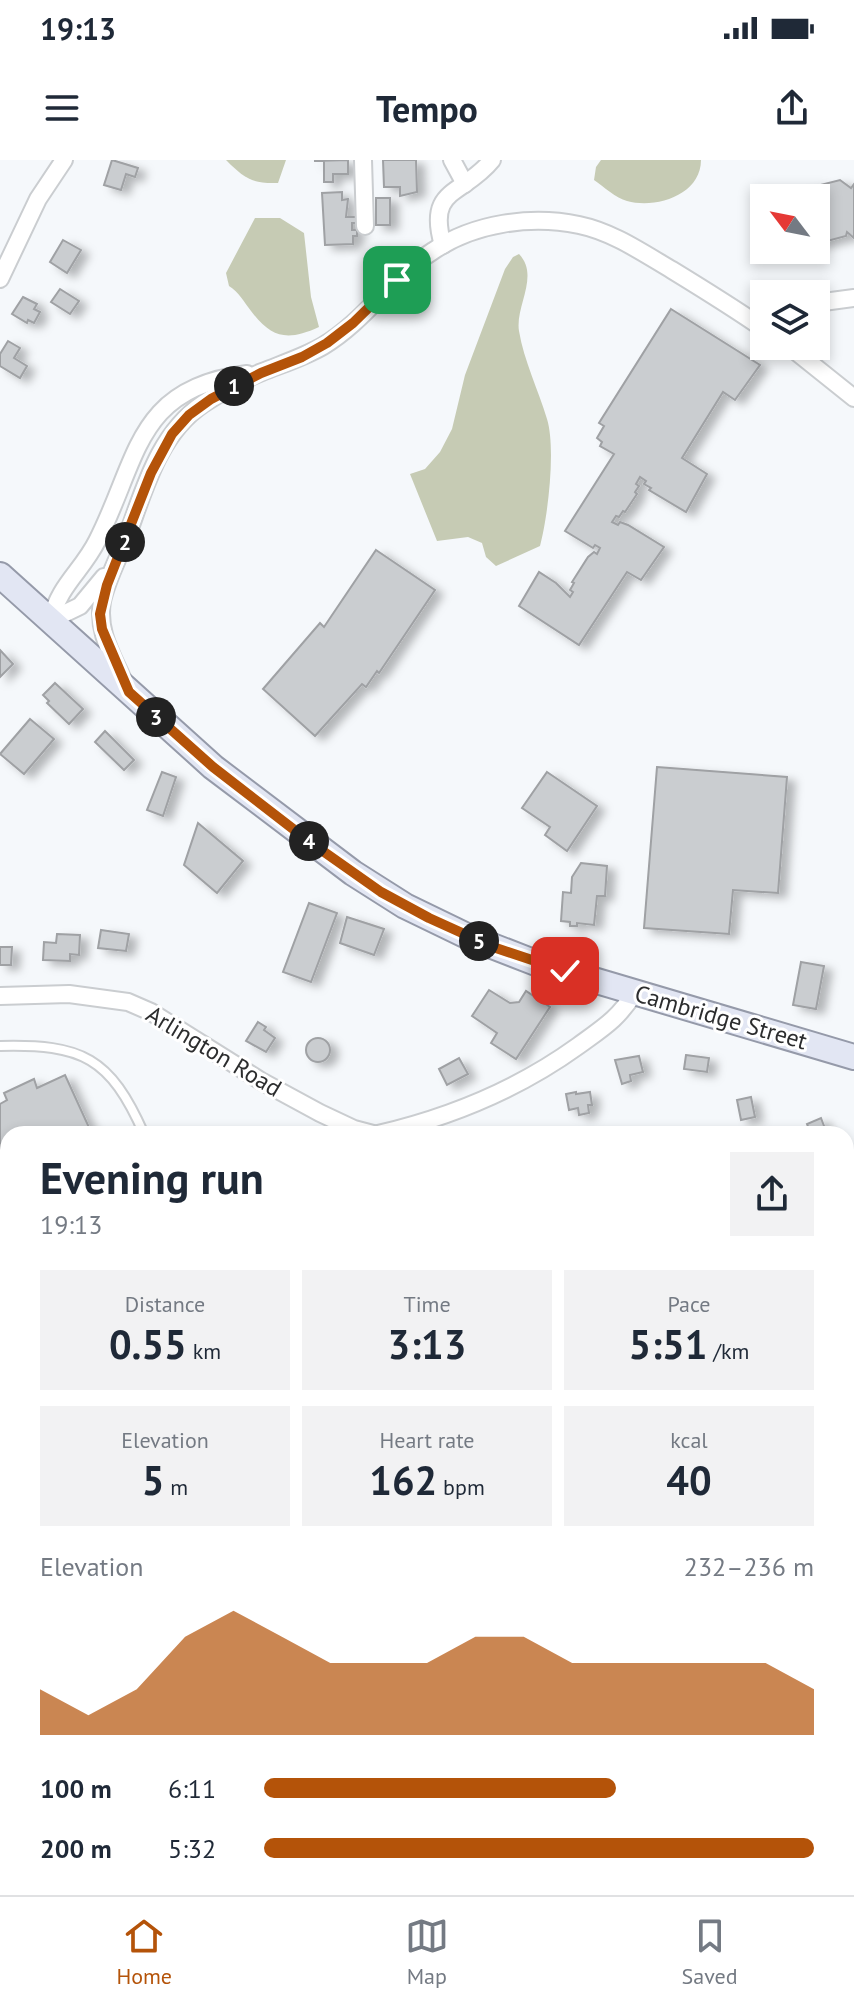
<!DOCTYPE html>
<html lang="en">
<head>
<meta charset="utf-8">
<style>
	body { margin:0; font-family:"PT Sans",sans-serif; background:#f2f2f3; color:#1f2937; height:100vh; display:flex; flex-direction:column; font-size:30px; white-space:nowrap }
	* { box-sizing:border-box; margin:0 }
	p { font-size:26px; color:#747a83 }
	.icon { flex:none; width:44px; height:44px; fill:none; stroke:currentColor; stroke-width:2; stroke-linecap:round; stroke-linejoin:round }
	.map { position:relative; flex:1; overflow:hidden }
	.side { position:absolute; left:0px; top:966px; width:854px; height:770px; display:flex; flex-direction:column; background:#fff; border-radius:24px 24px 0 0; box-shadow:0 4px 12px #0003 }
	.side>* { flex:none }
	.needle { width:52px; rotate:302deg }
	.controls { position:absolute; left:750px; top:24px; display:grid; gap:16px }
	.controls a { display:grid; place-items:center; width:80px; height:80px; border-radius:0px; background:#fff; box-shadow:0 4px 12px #0003; font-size:40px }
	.pin { position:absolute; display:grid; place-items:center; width:68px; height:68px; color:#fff; margin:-34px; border-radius:16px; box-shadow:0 4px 12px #0006 }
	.km { position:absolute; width:40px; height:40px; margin:-20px; border-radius:50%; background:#222; color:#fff; font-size:22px; line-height:40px; text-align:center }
	.round { display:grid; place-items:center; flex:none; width:84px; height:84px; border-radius:0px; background:#f2f2f3 }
	.summary { display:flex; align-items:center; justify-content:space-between; height:136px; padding:0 40px }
	h1 { font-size:44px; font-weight:600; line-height:60px }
	.figures { display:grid; grid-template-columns:repeat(3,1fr); gap:12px; height:136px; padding:8px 40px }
	.figures div { display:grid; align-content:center; border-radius:0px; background:#f2f2f3; text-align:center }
	.figures b { font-size:40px; font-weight:600 }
	.figures small { font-size:22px; font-weight:400 }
	.figures p { font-size:22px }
	.chart { height:224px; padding:16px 40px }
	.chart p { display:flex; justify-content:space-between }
	.chart svg { width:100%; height:144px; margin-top:8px; fill:#b45309; opacity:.7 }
	ul { padding:0 40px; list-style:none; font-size:26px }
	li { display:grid; grid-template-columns:128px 96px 1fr; align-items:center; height:60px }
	li i { height:20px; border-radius:10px; background:#b45309 }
	.status { display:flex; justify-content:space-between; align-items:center; height:56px; padding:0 40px; background:#fff; direction:ltr }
	.status svg { height:22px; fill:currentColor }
	header { display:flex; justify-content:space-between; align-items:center; height:104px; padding:0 40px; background:#fff; font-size:36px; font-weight:600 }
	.tabs { display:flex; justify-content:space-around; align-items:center; height:112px; border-top:2px solid #e0e1e3; background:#fff; font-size:22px; color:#747a83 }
	.tabs a { display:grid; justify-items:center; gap:4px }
	.tabs .on { color:#b45309 }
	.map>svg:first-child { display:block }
	.green { fill:#c6cbb4 }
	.building { fill:#cacdd0; stroke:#9fa1a4; stroke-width:2; filter:url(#shadow) }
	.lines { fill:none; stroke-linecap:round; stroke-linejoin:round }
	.lane-casing { stroke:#cacdd0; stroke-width:12 }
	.street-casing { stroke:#cacdd0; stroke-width:20 }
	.primary-casing { stroke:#959aa9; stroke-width:28 }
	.lane { stroke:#fff; stroke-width:8 }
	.street { stroke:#fff; stroke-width:16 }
	.primary { stroke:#e2e6f3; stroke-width:24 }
	.route-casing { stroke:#fff; stroke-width:16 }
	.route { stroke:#b45309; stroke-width:10 }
	.labels { text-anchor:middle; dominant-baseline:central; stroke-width:6; stroke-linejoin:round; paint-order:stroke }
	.street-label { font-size:24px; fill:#2c2d2e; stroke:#fff }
</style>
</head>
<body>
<div class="status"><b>19:13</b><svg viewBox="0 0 49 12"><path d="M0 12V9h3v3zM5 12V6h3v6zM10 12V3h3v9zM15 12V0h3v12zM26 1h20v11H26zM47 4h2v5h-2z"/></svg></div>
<header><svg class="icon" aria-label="menu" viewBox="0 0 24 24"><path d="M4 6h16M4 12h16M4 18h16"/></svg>Tempo<svg class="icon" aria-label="share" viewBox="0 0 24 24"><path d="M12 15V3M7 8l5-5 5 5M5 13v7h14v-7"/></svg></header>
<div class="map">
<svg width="854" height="1735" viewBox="0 0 854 1735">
	<defs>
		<filter id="shadow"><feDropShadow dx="8" dy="4.5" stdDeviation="4" flood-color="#0004"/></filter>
	</defs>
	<rect width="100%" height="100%" fill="#f5f8fb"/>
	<g class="green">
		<path d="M226,0H286L278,23C252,24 244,18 226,0Z"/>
		<path d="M601,0H701C701,35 656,49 627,41C616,38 604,27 594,20L596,7Z"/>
		<path d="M255,58H280L304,73L311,137L319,167C288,181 272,179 251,151C244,142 239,132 229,126L226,113Z"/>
		<path d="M519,94C540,116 515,146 519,171C524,201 538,229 547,259C556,288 548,356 540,386L496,406L486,397L482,383L468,377L437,381L410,314L425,309L440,292L452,269L465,215L505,109L513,97Z"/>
	</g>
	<g class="building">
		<path d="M112,0L138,8L135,17L126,14L121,30L104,25Z"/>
		<path d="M348,0V14H333V22H324V1H314Z"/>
		<path d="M383,0H416L417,32L400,36V27H384Z"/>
		<path d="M840,20L851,28L854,24V78L847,72L846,76L816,84V38H769Z"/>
		<path d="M342,32V40L348,39L346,57H356V63H352V70H357V76H353V84L325,85L322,33Z"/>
		<rect x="376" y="38" width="14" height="27"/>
		<path d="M63,80L81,90L67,113L50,102Z"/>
		<path d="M60,129L79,141L70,154L51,142Z"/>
		<path d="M23,137L37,144L34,149L40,152L34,163L28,160L27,163L12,154Z"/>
		<path d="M671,149L760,205L735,240L723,232L682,298L707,314L686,352L649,330L651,328L644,324L646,321L640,317L636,324L639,326L635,332L637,334L625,352L623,351L619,357L616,356L612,362L618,365L620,362L628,365L664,387L641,420L627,412L579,485L519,446L539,412L556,423L570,437L573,432L570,430L574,423L572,422L588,397L594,392L597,394L600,388L595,385L593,388L565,371L614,294L600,286L602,282L597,278L604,266L599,263Z"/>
		<path d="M8,181L20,188L14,198L27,206L20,218L0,206V194Z"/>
		<path d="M376,390L435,430L379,513L377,511L366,527L362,524L315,576L263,529L320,463L324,467Z"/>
		<path d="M0,490L13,504L0,517Z"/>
		<path d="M55,523L83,549L69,564L47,543L49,541L43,535Z"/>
		<path d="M30,559L54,579L24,614L0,594Z"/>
		<path d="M105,571L134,600L124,610L95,582Z"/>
		<path d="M657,607L787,617L778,733L733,730L729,774L644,768Z"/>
		<path d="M162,612L176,617L163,656L147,650Z"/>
		<path d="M547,612L597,646L567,691L545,675L550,667L522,648Z"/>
		<path d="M198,663L243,701L217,733L184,705Z"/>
		<path d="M581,703L607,706L605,736H597L594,765L577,763V766H570V762L561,761L563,732L571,733L572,717Z"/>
		<path d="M309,743L337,753L311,822L283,812Z"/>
		<path d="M347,757L384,769L374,795L340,783Z"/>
		<path d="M101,770L129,774L126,791L98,788Z"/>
		<path d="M57,774L80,775L79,795L70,794V801L43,800L44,782L56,783Z"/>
		<path d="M0,787H12L11,805H0Z"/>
		<path d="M801,802L824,806L816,849L793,845Z"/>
		<path d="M489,830L510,843L519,842L526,831L550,847L516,899L491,883L497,873L472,856Z"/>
		<path d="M258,862L266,867L264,870L275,878L266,892L246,881Z"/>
		<circle cx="318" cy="890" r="12"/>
		<path d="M686,895L709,898L707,912L684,909Z"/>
		<path d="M639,896L643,912L630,915L631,921L622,924L615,900Z"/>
		<path d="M459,898L468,914L447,925L439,909Z"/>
		<path d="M65,915L92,974H8V1009L0,992V944L7,940L4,933L34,919L37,928Z"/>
		<path d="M576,932V934L590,932L592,945H588L589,953L579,955L578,948L569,950L566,934Z"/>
		<path d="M751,937L755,957L741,960L737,940Z"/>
		<path d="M821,958L827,974H811L807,964Z"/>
		<path d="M8,1030V1166L3,1168L8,1178V1232L0,1235V1034Z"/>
		<path d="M2,1418L4,1429H8V1451L0,1452V1419Z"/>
		<path d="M8,1477V1520L0,1522V1478Z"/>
		<path d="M8,1545V1579L0,1580L1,1546Z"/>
		<path d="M846,1555L854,1559V1639L846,1635Z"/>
		<path d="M146,1728H172L177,1735H151Z"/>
	</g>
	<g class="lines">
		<g class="lane-casing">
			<g id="lane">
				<path d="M0,886C82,884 110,897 144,974"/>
				<path d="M0,1278L8,1275"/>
			</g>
		</g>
		<g class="street-casing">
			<g id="street">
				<path d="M363,0L365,66"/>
				<path d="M452,0L465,24"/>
				<path d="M443,85C426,27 463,36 492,0"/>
				<path d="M0,119L38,39L64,0"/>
				<path d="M816,143L854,138"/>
				<path d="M789,186L854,238"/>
				<path d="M51,460C59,425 82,411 97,381C139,299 135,228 247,214"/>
				<path d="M51,460L80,446L104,417"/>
				<path d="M123,520C111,493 97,471 102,441C107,419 118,399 126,379C144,331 158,274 203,244C221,232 242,220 262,212C282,204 304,197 323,186C365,161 392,117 433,91C474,63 531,55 579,65C613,72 643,93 672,110C703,129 734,148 764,169"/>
				<path d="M0,836L69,834L128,842L151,852L261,921L320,953L354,969L373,974"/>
				<path d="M378,974C451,957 517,930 578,886C604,867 618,859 635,832"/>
				<path d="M106,1728L111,1735"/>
				<path d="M408,1728V1735"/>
			</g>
		</g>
		<g class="primary-casing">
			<path id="primary" d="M0,415L213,607L353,713L405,746L469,777L536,803L854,897"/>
		</g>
		<use href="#lane" class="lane"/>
		<use href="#street" class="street"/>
		<use href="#primary" class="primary"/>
	</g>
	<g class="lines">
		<g class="route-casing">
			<path id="route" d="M397,120L353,163L327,183L302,197L261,213L211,239L189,255L172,274L151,313L107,425L100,454L102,469L129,532L213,607L310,682L381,732L429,758L493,787L565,811"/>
		</g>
		<use href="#route" class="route"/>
	</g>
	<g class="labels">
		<g class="street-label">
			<text transform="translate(721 857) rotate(16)">Cambridge Street</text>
			<text transform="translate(214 891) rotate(31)">Arlington Road</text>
		</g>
	</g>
</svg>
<div class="controls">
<a><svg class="needle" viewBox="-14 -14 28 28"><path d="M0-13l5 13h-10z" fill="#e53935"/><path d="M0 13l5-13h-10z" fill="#747a83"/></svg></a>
<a><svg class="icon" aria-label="layers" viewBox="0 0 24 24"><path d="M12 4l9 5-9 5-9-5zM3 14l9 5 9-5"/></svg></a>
</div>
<div class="pin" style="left:397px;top:120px;background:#1e9e55"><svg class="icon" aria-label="arrive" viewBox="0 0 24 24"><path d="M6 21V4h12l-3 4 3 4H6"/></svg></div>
<div class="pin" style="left:565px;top:811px;background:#d93025"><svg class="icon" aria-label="check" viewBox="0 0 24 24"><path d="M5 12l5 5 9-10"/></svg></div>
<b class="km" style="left:234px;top:226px">1</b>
<b class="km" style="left:125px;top:382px">2</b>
<b class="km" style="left:156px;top:557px">3</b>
<b class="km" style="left:309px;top:681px">4</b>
<b class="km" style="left:479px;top:781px">5</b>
<section class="side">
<div class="summary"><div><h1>Evening run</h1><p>19:13</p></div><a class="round"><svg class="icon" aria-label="share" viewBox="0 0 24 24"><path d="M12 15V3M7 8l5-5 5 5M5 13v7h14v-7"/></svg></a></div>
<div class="figures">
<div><p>Distance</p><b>0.55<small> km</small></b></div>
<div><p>Time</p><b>3:13</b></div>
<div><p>Pace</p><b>5:51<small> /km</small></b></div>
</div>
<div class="figures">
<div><p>Elevation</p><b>5<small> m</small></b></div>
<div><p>Heart rate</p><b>162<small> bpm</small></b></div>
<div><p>kcal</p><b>40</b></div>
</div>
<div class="chart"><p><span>Elevation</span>232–236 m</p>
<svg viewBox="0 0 160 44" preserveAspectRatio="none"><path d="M0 44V30L10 38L20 30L30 14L40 6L50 14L60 22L70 22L80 22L90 14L100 14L110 22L120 22L130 22L140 22L150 22L160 30V44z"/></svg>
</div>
<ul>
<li><b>100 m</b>6:11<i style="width:64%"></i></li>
<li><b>200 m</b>5:32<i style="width:100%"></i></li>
</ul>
</section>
</div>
<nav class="tabs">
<a class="on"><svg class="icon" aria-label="home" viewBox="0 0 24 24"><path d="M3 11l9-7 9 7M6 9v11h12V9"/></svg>Home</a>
<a><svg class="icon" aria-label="map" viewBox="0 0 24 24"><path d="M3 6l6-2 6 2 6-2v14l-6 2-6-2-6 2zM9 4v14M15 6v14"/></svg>Map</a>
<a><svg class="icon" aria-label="saved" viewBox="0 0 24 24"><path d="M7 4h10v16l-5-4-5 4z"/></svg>Saved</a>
</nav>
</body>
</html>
